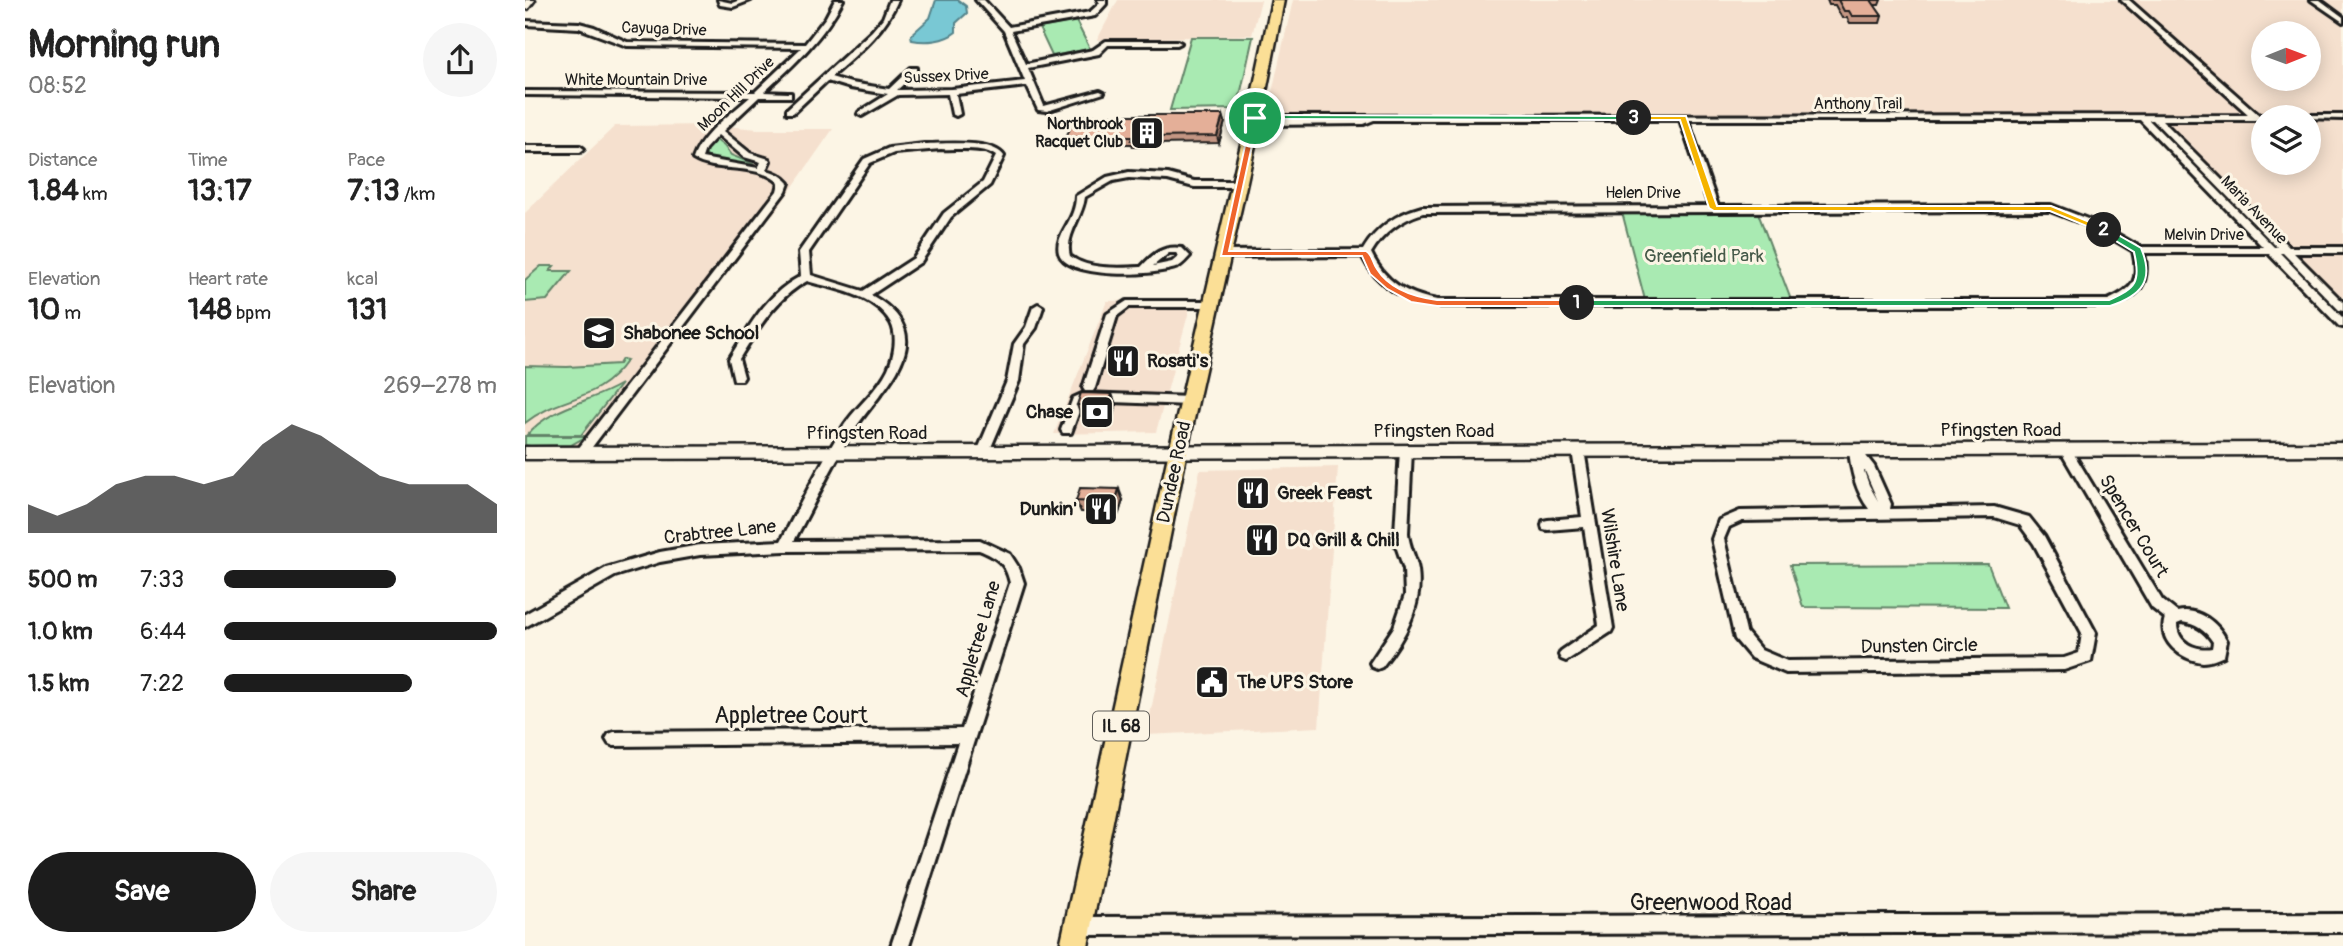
<!DOCTYPE html>
<html lang="en">
<head>
<meta charset="utf-8">
<style>
	body { margin:0; font-family:Pangolin,sans-serif; background:#f6f6f6; color:#222; height:100vh; display:flex; flex-direction:column; font-size:26px; white-space:nowrap }
	* { box-sizing:border-box; margin:0 }
	p { font-size:23px; color:#767676 }
	.icon { flex:none; width:38px; height:38px; fill:none; stroke:currentColor; stroke-width:2; stroke-linecap:round; stroke-linejoin:round }
	.map { position:relative; flex:1; overflow:hidden }
	.drawer { display:flex; flex-direction:column; background:#fff; width:525px }
	.drawer>* { flex:none }
	.needle { width:46px; rotate:89deg }
	.buttons { position:absolute; left:1726px; top:21px; display:grid; gap:14px }
	.buttons a { display:grid; place-items:center; width:70px; height:70px; border-radius:50%; background:#fff; box-shadow:0 4px 18px #0003; font-size:35px }
	.pin { position:absolute; display:grid; place-items:center; width:60px; height:60px; color:#fff; margin:-30px; border:4px solid #fff; border-radius:50%; box-shadow:0 2px 7px #0007 }
	.km { position:absolute; width:35px; height:35px; margin:-18px; border-radius:50%; background:#222; color:#fff; font-size:19px; line-height:35px; text-align:center }
	.round { display:grid; place-items:center; flex:none; width:74px; height:74px; border-radius:37px; background:#f6f6f6 }
	.summary { display:flex; align-items:center; justify-content:space-between; height:119px; padding:0 28px }
	h1 { font-size:38px; font-weight:700; line-height:52px }
	.figures { display:grid; grid-template-columns:repeat(3,1fr); gap:10px; height:119px; padding:7px 28px }
	.figures div { display:grid; align-content:center }
	.figures b { font-size:30px; font-weight:700 }
	.figures small { font-size:19px; font-weight:400 }
	.figures p { font-size:19px }
	.chart { height:196px; padding:14px 28px }
	.chart p { display:flex; justify-content:space-between }
	.chart svg { width:100%; height:126px; margin-top:7px; fill:#1c1c1c; opacity:.7 }
	.action { display:flex; gap:14px; margin-top:auto; padding:14px 28px }
	.action a { flex:1; height:80px; border-radius:42px; background:#1c1c1c; color:#fff; font-size:28px; font-weight:700; line-height:80px; text-align:center }
	.action a+a { background:#f6f6f6; color:#222 }
	ul { padding:0 28px; list-style:none; font-size:23px }
	li { display:grid; grid-template-columns:112px 84px 1fr; align-items:center; height:52px }
	li i { height:18px; border-radius:9px; background:#1c1c1c }
	main { display:flex; flex:1; min-height:0 }
	.map>svg:first-child { display:block }
	.built { fill:#f5e0ce; fill-rule:evenodd }
	.green { fill:#a9eab2; stroke:#628367; stroke-width:2 }
	.water { fill:#79c8d4; stroke:#54838a; stroke-width:2 }
	.lines { fill:none; stroke-linecap:round; stroke-linejoin:round }
	.street-casing { stroke:#1c1c1c; stroke-width:6 }
	.secondary-casing { stroke:#1c1c1c; stroke-width:5 }
	.primary-casing { stroke:#1c1c1c; stroke-width:5 }
	.street { fill:#fcf5e5; fill-rule:evenodd }
	.secondary { fill:#fcf5e5; fill-rule:evenodd }
	.primary { fill:#fbdf96; fill-rule:evenodd }
	.wall { fill:#c49683; stroke:#1c1c1c; stroke-width:2 }
	.shaded-wall { fill:#a07a6a; stroke:#1c1c1c; stroke-width:2 }
	.building { fill:#e4af98; stroke:#1c1c1c; stroke-width:2 }
	.split-1 { fill:#f0652b; stroke:#fff; stroke-width:2 }
	.split-2 { fill:#22a559; stroke:#fff; stroke-width:2 }
	.split-3 { fill:#f5b400; stroke:#fff; stroke-width:2 }
	.split-4 { fill:#22a559; stroke:#fff; stroke-width:2 }
	.labels { text-anchor:middle; dominant-baseline:central; stroke-width:6; stroke-linejoin:round; paint-order:stroke }
	.far-street-label { font-size:16px; fill:#1c1c1c; stroke:#fcf5e5 }
	.far-poi-label { font-size:16px; font-weight:bold; fill:#1c1c1c; stroke:#fcf5e5; text-anchor:end }
	.shield { fill:#fcf5e5; stroke:#5f5d58; stroke-width:2 }
	.shield-label { font-size:18px; font-weight:bold; fill:#1c1c1c }
	.park-label { font-size:19px; fill:#465a49; stroke:#fcf5e5 }
	.poi-label { font-size:19px; font-weight:bold; fill:#1c1c1c; stroke:#fcf5e5; text-anchor:start }
	.street-label { font-size:19px; fill:#1c1c1c; stroke:#fcf5e5 }
	.near-street-label { font-size:23px; fill:#1c1c1c; stroke:#fcf5e5 }
</style>
</head>
<body>
<main>
<section class="drawer">
<div class="summary"><div><h1>Morning run</h1><p>08:52</p></div><a class="round"><svg class="icon" aria-label="share" viewBox="0 0 24 24"><path d="M12 15V3M7 8l5-5 5 5M5 13v7h14v-7"/></svg></a></div>
<div class="figures">
<div><p>Distance</p><b>1.84<small> km</small></b></div>
<div><p>Time</p><b>13:17</b></div>
<div><p>Pace</p><b>7:13<small> /km</small></b></div>
</div>
<div class="figures">
<div><p>Elevation</p><b>10<small> m</small></b></div>
<div><p>Heart rate</p><b>148<small> bpm</small></b></div>
<div><p>kcal</p><b>131</b></div>
</div>
<div class="chart"><p><span>Elevation</span>269–278 m</p>
<svg viewBox="0 0 160 44" preserveAspectRatio="none"><path d="M0 44V34L10 38L20 34L30 27L40 24L50 24L60 27L70 24L80 13L90 6L100 10L110 17L120 24L130 27L140 27L150 27L160 34V44z"/></svg>
</div>
<ul>
<li><b>500 m</b>7:33<i style="width:63%"></i></li>
<li><b>1.0 km</b>6:44<i style="width:100%"></i></li>
<li><b>1.5 km</b>7:22<i style="width:69%"></i></li>
</ul>
<div class="action"><a>Save</a><a>Share</a></div>
</section>
<div class="map">
<svg width="1818" height="946" viewBox="0 0 1818 946">
	<rect width="100%" height="100%" fill="#fcf5e5"/>
	<filter id="ink" filterUnits="userSpaceOnUse"><feTurbulence type="fractalNoise" baseFrequency=".0143" numOctaves="2"/><feDisplacementMap in="SourceGraphic" scale="14" xChannelSelector="R" yChannelSelector="G"/><feConvolveMatrix kernelMatrix="1 2 1 2 8 2 1 2 1" color-interpolation-filters="sRGB"/></filter>
	<g filter="url(#ink)">
		<g class="built">
			<path d="M593,0H736L727,35L572,40Z"/>
			<path d="M768,0H1818V304L1634,116L742,114ZM1738,33H1783V79H1738ZM1738,117H1783V163H1738Z"/>
			<path d="M189,125L233,129H308L249,214L240,215L57,452L0,453V213L90,126Z"/>
			<path d="M667,300L631,432L529,434L582,301Z"/>
			<path d="M813,467L794,727L621,735L675,470Z"/>
		</g>
		<g class="green">
			<path d="M551,21L565,49L527,56L514,28Z"/>
			<path d="M666,37H728L712,109L645,110Z"/>
			<path d="M194,137L191,140L199,146L206,155L228,164L226,166L182,157L179,151Z"/>
			<path d="M1097,212L1233,213L1266,300H1120Z"/>
			<path d="M16,266H29L25,271H46L22,300L0,302V280Z"/>
			<path d="M97,359L102,360C72,404 36,394 0,423V366L42,367L94,364Z"/>
			<path d="M96,384L56,435H2C25,407 66,402 96,384Z"/>
			<path d="M0,436H62L46,445L5,446L0,445Z"/>
			<path d="M1463,564L1480,608L1278,607L1265,565Z"/>
		</g>
		<path class="water" d="M411,0H433L441,6L442,13L431,23V32C420,41 401,43 387,40L386,35L405,18Z"/>
		<g class="lines">
			<g class="street-casing">
				<g id="street">
					<path d="M193,0L207,3L215,0H226L208,7L195,5Z"/>
					<path d="M310,0H318C299,37 269,65 239,92L263,93H266V97H234L198,131L225,153L244,159L245,161L241,170C250,172 257,175 264,183L261,191L61,455H53L51,452L53,449L252,191L254,183C232,162 192,174 168,159C177,133 204,116 225,97L0,95V91L230,92L276,48L102,46L54,28L0,25V21L54,23L69,27L102,42L280,44L301,17ZM193,135L219,157L236,162L233,168L177,158L180,149Z"/>
					<path d="M365,0H373C358,34 333,53 306,77L326,83L364,89L386,68H392V72L372,90H376L427,89L500,81L479,31L451,0H459L484,27L565,12L575,3L573,0H581V4L570,16L486,31L501,64L568,50L581,41H652L656,43L652,45H583L574,54L503,68L519,106L575,91L579,93L522,111L513,110L502,86L431,94L435,114L431,116L427,114L423,94L373,95L337,116L333,114L334,112L363,94L325,88L302,81L268,113H262V109L347,31L358,18Z"/>
					<path d="M1596,0H1604L1734,115H1818V119L1738,117V120H1637L1764,247H1818V253H1769L1818,302V311L1814,310L1758,253H1755L1818,318V327L1814,326L1743,253H1619C1626,284 1614,297 1585,306H912C878,300 853,288 837,256L699,257L694,254L699,251L838,250C852,227 871,214 897,207L1184,206L1155,120H849L839,124L725,125V121L730,120L726,118L730,116L1724,115ZM1163,120H1615L1738,247H1615L1573,223L1526,205L1193,206ZM1624,120H1628L1752,247H1749ZM1525,211L1567,227L1608,251C1615,280 1610,288 1583,300H912C881,294 860,282 846,253C858,233 875,220 898,213Z"/>
					<path d="M1786,0H1795L1818,17V22Z"/>
					<path d="M399,144C420,144 467,139 479,156L465,185L426,217L396,262L346,295C424,339 352,391 325,436C305,470 288,506 269,541L455,540L485,554L494,568L499,583L384,946H366L433,743L89,746L84,744L81,739L84,734L89,732L437,729L485,583C481,564 472,557 454,550L260,551L175,555L135,562L90,576L0,627V614L81,568L135,552L175,545L256,541C277,502 296,461 320,424C333,405 353,390 363,369C369,356 373,337 366,323C350,294 309,289 282,281C250,298 233,329 214,359L219,377L217,380H209L204,359C224,327 241,294 276,276L274,252L339,159L364,148ZM416,149C432,150 458,146 471,156L458,182L419,213L389,258L338,291L286,275L284,252L345,163L369,153Z"/>
					<path d="M0,146H55L59,149L55,152H0Z"/>
					<path d="M604,172L643,174L669,181H714L719,184L714,187H669L643,180L604,178L588,181L560,197C558,217 539,236 545,256C563,270 594,268 616,267C628,254 638,245 657,248L665,256C661,260 658,264 653,267C631,276 542,280 534,253C530,238 544,225 548,212C550,207 551,201 551,196L582,177ZM644,253H651L654,256L647,262L628,266Z"/>
					<path d="M602,301H687L692,304L687,307H604L592,316L570,388L568,391H560L558,388L582,314Z"/>
					<path d="M513,304L518,307L511,328L499,344L494,381L464,452L458,456L454,455L452,452L482,381L489,344L501,327L508,307Z"/>
					<path d="M559,393L665,397L671,401L665,405L561,401L557,403L546,433H538L536,430L548,398Z"/>
					<path d="M1540,445L1544,446L1637,600L1652,612C1674,607 1693,623 1702,641L1699,656C1692,659 1685,662 1678,662C1656,660 1632,641 1640,618L1627,608L1536,452L1534,449ZM1657,622C1671,624 1680,630 1688,642L1687,648C1671,651 1652,643 1652,624Z"/>
					<path d="M881,446L887,450L883,533C884,547 891,557 893,570C898,607 879,639 857,667L852,669L847,667L845,663L869,627L880,595L879,569L870,543V533L875,450Z"/>
					<path d="M1053,446L1059,450L1088,628L1086,632L1041,661L1036,659L1034,655L1036,651L1074,625L1059,527L1023,530L1018,529L1017,525L1018,521L1023,520L1057,517L1047,450Z"/>
					<path d="M1330,446L1334,447L1349,466L1366,504L1365,509L1469,507L1504,517L1519,536L1571,633L1566,661L1539,670L1261,673L1226,658L1210,639L1187,539L1194,520L1215,511L1344,509C1331,492 1326,471 1324,450ZM1339,471H1340L1353,501L1344,485ZM1469,517L1495,525L1509,544L1557,633L1554,653L1539,658L1262,661L1236,650L1221,632L1199,539L1204,527L1217,521Z"/>
					<path d="M1818,914V932L554,935L548,932L545,926L548,920L554,917Z"/>
				</g>
			</g>
			<g class="secondary-casing">
				<g id="secondary">
					<path d="M10,0L3,9L0,10V0Z"/>
					<path d="M1818,443V455L0,459V447Z"/>
				</g>
			</g>
			<g class="primary-casing">
				<path id="primary" d="M747,0H759L735,123L662,451L563,946H535L644,451L721,123Z"/>
			</g>
			<use href="#street" class="street"/>
			<use href="#secondary" class="secondary"/>
			<use href="#primary" class="primary"/>
		</g>
		<g class="wall">
			<path d="M1302,0H1356L1354,5H1349L1357,16L1355,23H1325L1322,18H1317L1310,5H1304Z"/>
			<path d="M698,115L700,122L694,143L628,144L626,147H608L607,144H543L541,137Z"/>
			<path d="M587,394L591,405L588,416H556L552,405Z"/>
			<path d="M598,500L594,513L556,512L551,501Z"/>
		</g>
		<g class="shaded-wall">
			<path d="M698,115L700,122L694,143L692,136Z"/>
			<path d="M587,394L591,405L588,416L584,405Z"/>
			<path d="M594,489L598,500L594,513L590,503Z"/>
		</g>
		<g class="building">
			<path d="M1313,0H1346L1357,16H1327L1324,11H1319Z"/>
			<path d="M551,115H698L692,136L626,137L625,140H606L608,137H541Z"/>
			<path d="M556,393L587,394L584,405H552Z"/>
			<path d="M555,488L594,489L590,503L551,501Z"/>
		</g>
	</g>
	<path class="split-1" d="M730,115L733,118L704,251H841C848,255 847,262 852,269C865,290 890,297 912,300H1052L1057,303L1052,306H912L886,302L862,289L845,274L837,256H696L726,118Z"/>
	<path class="split-2" d="M1579,227L1616,248C1630,281 1616,296 1585,306H1052L1047,303L1052,300H1584C1611,288 1616,282 1609,252L1576,232L1575,230Z"/>
	<path class="split-3" d="M1106,116H1161L1192,206H1526L1584,230L1576,232L1525,211H1189L1184,208L1155,120H1109Z"/>
	<path class="split-4" d="M730,115L1109,116L1113,118L1109,120L727,119Z"/>
	<defs>
		<g id="building-square" transform="scale(1.75)"><rect x="-9" y="-9" width="18" height="18" rx="4" fill="#1c1c1c" stroke="#fcf5e5"/><path d="M-4-6H4V6H1V3H-1V6H-4ZM-2.5-4.3h1.7v1.8h-1.7ZM.8-4.3h1.7v1.8H.8ZM-2.5-1h1.7V.8h-1.7ZM.8-1h1.7V.8H.8Z" fill="#fff"/></g>
		<g id="school-square" transform="scale(1.75)"><rect x="-9" y="-9" width="18" height="18" rx="4" fill="#1c1c1c" stroke="#fcf5e5"/><path d="M0-5L7-2L0 1L-7-2ZM-4 1L0 2.5L4 1V4Q0 6-4 4Z" fill="#fff"/></g>
		<g id="restaurant-square" transform="scale(1.75)"><rect x="-9" y="-9" width="18" height="18" rx="4" fill="#1c1c1c" stroke="#fcf5e5"/><path d="M-5-6h1v4h1v-4h1v4h1v-4h1v5L-1.5 .5V6h-2V.5L-5-1ZM5-6V6H3V1.5H1.5Q1.5-4 5-6Z" fill="#fff"/></g>
		<g id="bank-square" transform="scale(1.75)"><rect x="-9" y="-9" width="18" height="18" rx="4" fill="#1c1c1c" stroke="#fcf5e5"/><path d="M-6-4H6V4H-6ZM0-2.3a2.3 2.3 0 1 0 0 4.6a2.3 2.3 0 1 0 0-4.6Z" fill="#fff"/></g>
		<g id="civic-square" transform="scale(1.75)"><rect x="-9" y="-9" width="18" height="18" rx="4" fill="#1c1c1c" stroke="#fcf5e5"/><path d="M-.6-6.5H3V-4.5H.6V-3L4-1V1h2V6H-6V1h2V-1L-.6-3ZM-1.2 2.5V6h2.4V2.5Z" fill="#fff"/></g>
	</defs>
	<g fill-rule="evenodd">
		<use href="#building-square" x="622" y="133"/>
		<use href="#school-square" x="74" y="333"/>
		<use href="#restaurant-square" x="598" y="361"/>
		<use href="#bank-square" x="572" y="412"/>
		<use href="#restaurant-square" x="728" y="493"/>
		<use href="#restaurant-square" x="576" y="509"/>
		<use href="#restaurant-square" x="737" y="540"/>
		<use href="#civic-square" x="687" y="682"/>
	</g>
	<g class="labels">
		<g class="far-street-label">
			<text transform="translate(139 29) rotate(2)">Cayuga Drive</text>
			<text transform="translate(421 76) rotate(-3)">Sussex Drive</text>
			<text x="111" y="80">White Mountain Drive</text>
			<text transform="translate(211 94) rotate(-44)">Moon Hill Drive</text>
			<text x="1333" y="104">Anthony Trail</text>
			<text x="1118" y="193">Helen Drive</text>
			<text transform="translate(1729 210) rotate(46)">Maria Avenue</text>
			<text x="1679" y="235">Melvin Drive</text>
		</g>
		<g class="far-poi-label">
			<text x="598" y="124">Northbrook<tspan x="598" dy="18">Racquet Club</tspan></text>
		</g>
		<rect class="shield" x="568" y="711.5" width="56" height="29" rx="5"/>
		<g class="shield-label">
			<text x="596" y="726">IL 68</text>
		</g>
		<g class="park-label">
			<text x="1179" y="256">Greenfield Park</text>
		</g>
		<g class="poi-label">
			<text x="98" y="333">Shabonee School</text>
			<text x="622" y="361">Rosati's</text>
			<text x="548" y="412" text-anchor="end">Chase</text>
			<text x="752" y="493">Greek Feast</text>
			<text x="552" y="509" text-anchor="end">Dunkin'</text>
			<text x="762" y="540">DQ Grill &amp; Chill</text>
			<text x="712" y="682">The UPS Store</text>
		</g>
		<g class="street-label">
			<text x="1476" y="430">Pfingsten Road</text>
			<text x="909" y="431">Pfingsten Road</text>
			<text x="342" y="433">Pfingsten Road</text>
			<text transform="translate(649 472) rotate(-78)">Dundee Road</text>
			<text transform="translate(1609 526) rotate(59)">Spencer Court</text>
			<text transform="translate(195 532) rotate(-6)">Crabtree Lane</text>
			<text transform="translate(1090 560) rotate(81)">Wilshire Lane</text>
			<text transform="translate(453 639) rotate(-74)">Appletree Lane</text>
			<text transform="translate(1394 646) rotate(-1)">Dunsten Circle</text>
		</g>
		<g class="near-street-label">
			<text x="266" y="715">Appletree Court</text>
			<text x="1186" y="902">Greenwood Road</text>
		</g>
	</g>
</svg>
<div class="buttons">
<a><svg class="needle" viewBox="-14 -14 28 28"><path d="M0-13l5 13h-10z" fill="#e53935"/><path d="M0 13l5-13h-10z" fill="#767676"/></svg></a>
<a><svg class="icon" aria-label="layers" viewBox="0 0 24 24"><path d="M12 4l9 5-9 5-9-5zM3 14l9 5 9-5"/></svg></a>
</div>
<div class="pin" style="left:730px;top:118px;background:#1e9e55"><svg class="icon" aria-label="arrive" viewBox="0 0 24 24"><path d="M6 21V4h12l-3 4 3 4H6"/></svg></div>
<b class="km" style="left:1052px;top:303px">1</b>
<b class="km" style="left:1579px;top:230px">2</b>
<b class="km" style="left:1109px;top:118px">3</b>
</div>
</main>
</body>
</html>
